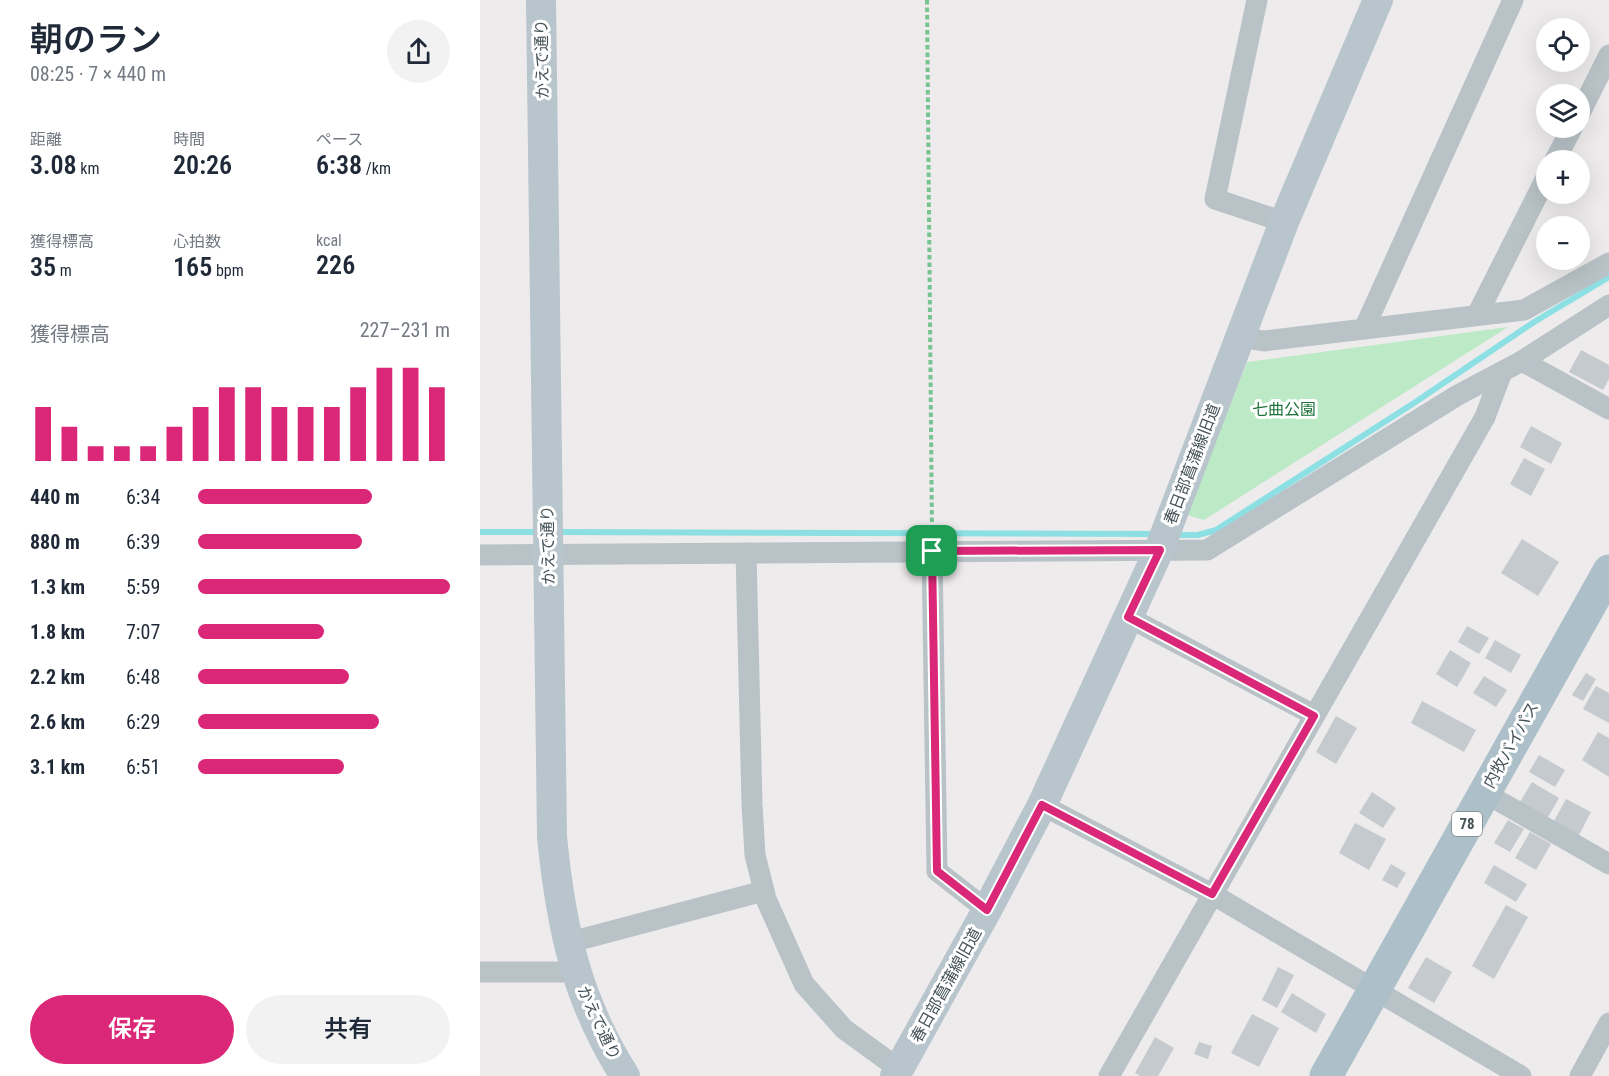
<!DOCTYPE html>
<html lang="ja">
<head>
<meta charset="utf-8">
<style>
	body { margin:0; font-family:"Roboto Condensed","Noto Sans JP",sans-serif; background:#f2f2f3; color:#1f2937; height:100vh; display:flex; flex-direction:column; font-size:22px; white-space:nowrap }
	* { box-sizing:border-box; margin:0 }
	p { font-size:20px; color:#747a83 }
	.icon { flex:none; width:33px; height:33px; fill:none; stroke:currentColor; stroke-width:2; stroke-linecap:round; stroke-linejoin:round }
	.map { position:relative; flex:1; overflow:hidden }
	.details { display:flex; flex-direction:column; background:#fff; width:480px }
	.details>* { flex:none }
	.controls { position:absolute; left:1056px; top:18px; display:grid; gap:12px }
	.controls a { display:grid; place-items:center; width:54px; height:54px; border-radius:50%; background:#fff; box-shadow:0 6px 24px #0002; font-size:30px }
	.pin { position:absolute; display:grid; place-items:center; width:51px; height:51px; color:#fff; margin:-26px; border-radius:12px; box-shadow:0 3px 9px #0006 }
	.round { display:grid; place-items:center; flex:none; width:63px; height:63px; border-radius:32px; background:#f2f2f3 }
	.head { display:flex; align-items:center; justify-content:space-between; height:102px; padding:0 30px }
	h1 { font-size:33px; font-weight:600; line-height:45px }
	.metrics { display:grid; grid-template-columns:repeat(3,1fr); gap:9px; height:102px; padding:6px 30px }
	.metrics div { display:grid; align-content:center }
	.metrics b { font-size:26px; font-weight:600 }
	.metrics small { font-size:16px; font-weight:400 }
	.metrics p { font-size:16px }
	.chart { height:168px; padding:12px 30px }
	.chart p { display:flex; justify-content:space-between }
	.chart svg { width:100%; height:108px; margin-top:6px; stroke:#db2777; stroke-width:6 }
	.button { display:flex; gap:12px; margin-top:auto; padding:12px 30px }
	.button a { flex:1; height:69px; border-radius:36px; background:#db2777; color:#fff; font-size:24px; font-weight:600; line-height:69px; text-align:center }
	.button a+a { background:#f2f2f3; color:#1f2937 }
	ul { padding:0 30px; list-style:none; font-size:20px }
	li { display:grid; grid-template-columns:96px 72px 1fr; align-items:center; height:45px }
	li i { height:15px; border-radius:8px; background:#db2777 }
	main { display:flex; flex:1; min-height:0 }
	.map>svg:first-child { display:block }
	.green { fill:#bceac6 }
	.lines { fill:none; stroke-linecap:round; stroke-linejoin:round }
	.stream { stroke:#8ce0e3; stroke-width:6 }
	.building { fill:#c5cace }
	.path { stroke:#77c491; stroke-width:4; stroke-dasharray:4.5 3; stroke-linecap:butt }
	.street { stroke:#b8c2c7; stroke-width:21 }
	.secondary { stroke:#b8c5cc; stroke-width:30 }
	.primary { stroke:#adc0c9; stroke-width:33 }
	.route-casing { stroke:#fff; stroke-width:12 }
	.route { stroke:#db2777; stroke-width:8 }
	.labels { text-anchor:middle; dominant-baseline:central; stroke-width:6; stroke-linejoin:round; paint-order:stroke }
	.shield { fill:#fff; stroke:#7d8689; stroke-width:1.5 }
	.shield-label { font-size:15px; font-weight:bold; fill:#455257 }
	.street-label { font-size:16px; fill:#455257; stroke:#fff }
	.park-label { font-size:16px; fill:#1e7139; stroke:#fff }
</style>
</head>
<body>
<main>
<section class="details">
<div class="head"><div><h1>朝のラン</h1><p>08:25 · 7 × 440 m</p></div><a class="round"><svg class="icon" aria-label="share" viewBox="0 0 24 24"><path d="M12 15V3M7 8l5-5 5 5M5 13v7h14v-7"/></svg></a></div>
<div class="metrics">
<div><p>距離</p><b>3.08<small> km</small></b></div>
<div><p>時間</p><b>20:26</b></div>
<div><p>ペース</p><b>6:38<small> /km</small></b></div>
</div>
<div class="metrics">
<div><p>獲得標高</p><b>35<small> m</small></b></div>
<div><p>心拍数</p><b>165<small> bpm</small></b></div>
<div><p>kcal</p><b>226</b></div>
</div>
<div class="chart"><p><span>獲得標高</span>227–231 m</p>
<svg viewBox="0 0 160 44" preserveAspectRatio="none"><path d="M5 44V22M15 44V30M25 44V38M35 44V38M45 44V38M55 44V30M65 44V22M75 44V14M85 44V14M95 44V22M105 44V22M115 44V22M125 44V14M135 44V6M145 44V6M155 44V14"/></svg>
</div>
<ul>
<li><b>440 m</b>6:34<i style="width:69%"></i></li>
<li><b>880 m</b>6:39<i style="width:65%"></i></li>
<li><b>1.3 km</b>5:59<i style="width:100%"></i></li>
<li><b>1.8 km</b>7:07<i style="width:50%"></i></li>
<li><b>2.2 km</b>6:48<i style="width:60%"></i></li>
<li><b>2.6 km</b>6:29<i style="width:72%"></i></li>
<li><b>3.1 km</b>6:51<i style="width:58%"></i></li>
</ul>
<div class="button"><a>保存</a><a>共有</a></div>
</section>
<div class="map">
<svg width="1129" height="1076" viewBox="0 0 1129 1076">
	<rect width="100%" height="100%" fill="#eeebec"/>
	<path class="green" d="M1028,327L724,520L707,515L767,362Z"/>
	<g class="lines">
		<g class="stream">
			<path d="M0,532H59"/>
			<path d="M76,532L674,534"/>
			<path d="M694,535H718L736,530L934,403L1054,322L1129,277"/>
		</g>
	</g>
	<g class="building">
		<path d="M1101,350L1129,365V379L1123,390L1089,372Z"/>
		<path d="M1051,426L1082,443L1071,464L1040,447Z"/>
		<path d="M1044,458L1065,469L1051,496L1030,484Z"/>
		<path d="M1042,539L1079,562L1058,596L1021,573Z"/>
		<path d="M987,626L1009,638L999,654L978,642Z"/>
		<path d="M1015,640L1041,655L1031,673L1005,658Z"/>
		<path d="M970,650L991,663L977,687L956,674Z"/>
		<path d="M1106,673L1116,679L1103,701L1092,695Z"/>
		<path d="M1004,676L1027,690L1016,707L993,693Z"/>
		<path d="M1116,686L1129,693V723L1103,709Z"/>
		<path d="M942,701L996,730L984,752L931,723Z"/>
		<path d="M856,716L877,728L856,764L836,752Z"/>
		<path d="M1118,732L1129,738V777L1102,760Z"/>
		<path d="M1059,755L1085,770L1075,787L1049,772Z"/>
		<path d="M1052,782L1079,798L1067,819L1040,802Z"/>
		<path d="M892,792L916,808L903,828L879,813Z"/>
		<path d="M1086,799L1111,812L1098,837L1073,823Z"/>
		<path d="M1028,820L1044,829L1030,852L1014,843Z"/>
		<path d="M875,823L906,839L889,870L859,853Z"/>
		<path d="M1050,832L1071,844L1056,870L1035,858Z"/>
		<path d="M911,864L926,873L917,888L902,880Z"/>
		<path d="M1014,865L1047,884L1036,902L1004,883Z"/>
		<path d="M1026,905L1048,917L1014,979L992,966Z"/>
		<path d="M946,957L972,972L954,1003L928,988Z"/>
		<path d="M798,967L814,975L797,1008L782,1000Z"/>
		<path d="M812,993L846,1014L836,1033L801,1012Z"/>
		<path d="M772,1014L799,1028L779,1067L751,1053Z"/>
		<path d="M675,1037L694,1048L678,1076H660L655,1073Z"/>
		<path d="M719,1042L732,1046L728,1059L714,1054Z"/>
	</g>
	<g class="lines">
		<path class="path" d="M447,0L452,533"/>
		<g class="street">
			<path d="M777,0L735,199L804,222"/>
			<path d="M1100,113L1129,55"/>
			<path d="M1075,160L1092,128"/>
			<path d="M997,315L1066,178"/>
			<path d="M884,329L1033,0"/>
			<path d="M759,337L784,341L1044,310L1129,263"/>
			<path d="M1042,361L1129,409"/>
			<path d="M452,551L457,871L507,910"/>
			<path d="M266,553L272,804L275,855L286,899L324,984L364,1029L419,1069"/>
			<path d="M0,555L727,550L978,395L1042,361L1129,305"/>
			<path d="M648,617L834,715"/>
			<path d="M1005,793L1129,864"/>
			<path d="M562,805L732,894L1041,1076"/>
			<path d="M87,943L284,891"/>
			<path d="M0,972H96"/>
			<path d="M629,1076L1005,417L1022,372"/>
			<path d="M1100,1076L1129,1023"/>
		</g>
		<g class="secondary">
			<path d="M61,0L72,837C81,927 96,999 145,1076"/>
			<path d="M415,1076L507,910L562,805L679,550L804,222L898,0"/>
		</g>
		<path class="primary" d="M846,1076L1129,571"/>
	</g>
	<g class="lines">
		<g class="route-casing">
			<path id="route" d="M680,550L648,617L834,716L732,894L562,805L507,910L457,871L452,551Z"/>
		</g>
		<use href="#route" class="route"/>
	</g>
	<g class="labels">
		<rect class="shield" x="972" y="812" width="30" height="24" rx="4.5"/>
		<g class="shield-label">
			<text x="987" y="824">78</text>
		</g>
		<g class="street-label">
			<text transform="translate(62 59) rotate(-91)">かえで通り</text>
			<text transform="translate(712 464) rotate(-69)">春日部菖蒲線旧道</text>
			<text transform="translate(68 545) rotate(-91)">かえで通り</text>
			<text transform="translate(1031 745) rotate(-61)">内牧バイパス</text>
			<text transform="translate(466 985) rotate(-61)">春日部菖蒲線旧道</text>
			<text transform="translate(119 1023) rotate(65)">かえで通り</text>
		</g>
		<g class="park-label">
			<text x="804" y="409">七曲公園</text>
		</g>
	</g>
</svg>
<div class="controls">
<a><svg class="icon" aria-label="locate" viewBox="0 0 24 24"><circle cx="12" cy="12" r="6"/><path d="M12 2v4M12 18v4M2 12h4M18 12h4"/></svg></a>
<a><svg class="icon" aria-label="layers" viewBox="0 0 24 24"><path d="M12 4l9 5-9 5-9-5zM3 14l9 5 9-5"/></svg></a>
<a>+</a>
<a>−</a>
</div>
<div class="pin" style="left:452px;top:551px;background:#1e9e55"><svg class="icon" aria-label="arrive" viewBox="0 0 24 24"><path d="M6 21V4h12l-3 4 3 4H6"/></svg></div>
</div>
</main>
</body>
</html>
